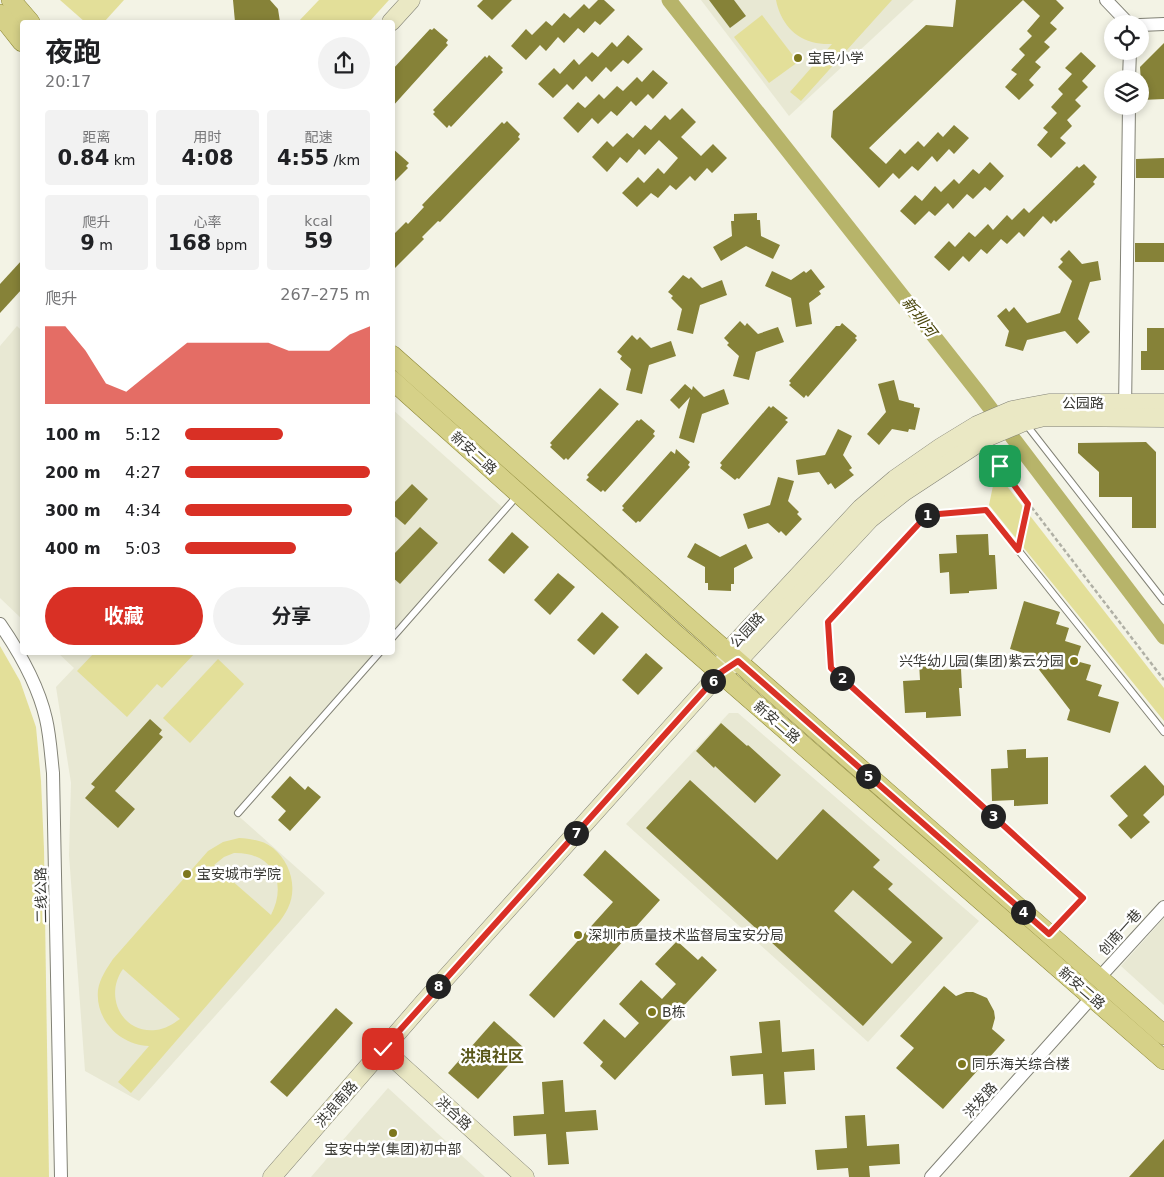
<!DOCTYPE html>
<html lang="zh">
<head>
<meta charset="utf-8">
<style>
	body { margin:0; font-family:"DejaVu Sans","Noto Sans SC",sans-serif; background:#f2f2f2; color:#202124; height:100vh; display:flex; flex-direction:column; font-size:19px; white-space:nowrap }
	* { box-sizing:border-box; margin:0 }
	p { font-size:16px; color:#757577 }
	.icon { flex:none; width:28px; height:28px; fill:none; stroke:currentColor; stroke-width:2; stroke-linecap:round; stroke-linejoin:round }
	.map { position:relative; flex:1; overflow:hidden }
	.panel { position:absolute; left:20px; top:20px; width:375px; height:635px; display:flex; flex-direction:column; background:#fff; border-radius:5px; box-shadow:0 2px 8px #0003 }
	.panel>* { flex:none }
	.buttons { position:absolute; left:1104px; top:15px; display:grid; gap:10px }
	.buttons a { display:grid; place-items:center; width:45px; height:45px; border-radius:50%; background:#fff; box-shadow:0 2px 8px #0003; font-size:25px }
	.pin { position:absolute; display:grid; place-items:center; width:42px; height:42px; color:#fff; margin:-21px; border-radius:10px; box-shadow:0 2px 8px #0006 }
	.km { position:absolute; width:25px; height:25px; margin:-12px; border-radius:50%; background:#222; color:#fff; font-size:14px; line-height:25px; text-align:center }
	.round { display:grid; place-items:center; flex:none; width:52px; height:52px; border-radius:26px; background:#f2f2f2 }
	.head { display:flex; align-items:center; justify-content:space-between; height:85px; padding:0 25px }
	h1 { font-size:28px; font-weight:700; line-height:38px }
	.figures { display:grid; grid-template-columns:repeat(3,1fr); gap:8px; height:85px; padding:5px 25px }
	.figures div { display:grid; align-content:center; border-radius:5px; background:#f2f2f2; text-align:center }
	.figures b { font-size:21px; font-weight:700 }
	.figures small { font-size:14px; font-weight:400 }
	.figures p { font-size:14px }
	.chart { height:140px; padding:10px 25px }
	.chart p { display:flex; justify-content:space-between }
	.chart svg { width:100%; height:90px; margin-top:5px; fill:#d93025; opacity:.7 }
	.primary-button { display:flex; gap:10px; margin-top:auto; padding:10px 25px }
	.primary-button a { flex:1; height:58px; border-radius:30px; background:#d93025; color:#fff; font-size:20px; font-weight:700; line-height:58px; text-align:center }
	.primary-button a+a { background:#f2f2f2; color:#202124 }
	ul { padding:0 25px; list-style:none; font-size:16px }
	li { display:grid; grid-template-columns:80px 60px 1fr; align-items:center; height:38px }
	li i { height:12px; border-radius:6px; background:#d93025 }
	.map>svg:first-child { display:block }
	.built { fill:#e8e8d3 }
	.green { fill:#e3df99; fill-rule:evenodd }
	.lines { fill:none; stroke-linecap:round; stroke-linejoin:round }
	.canal { stroke:#b7b46a; stroke-width:15 }
	.building { fill:#868238; fill-rule:evenodd }
	.lane-casing { stroke:#828276; stroke-width:8 }
	.street-casing { stroke:#828276; stroke-width:14 }
	.secondary-casing { stroke:#828276; stroke-width:19 }
	.primary-casing { stroke:#8d8838; stroke-width:20 }
	.path { stroke:#b0b0a5; stroke-width:2.5; stroke-dasharray:4 2.5; stroke-linecap:butt }
	.lane { stroke:#fff; stroke-width:6 }
	.street { stroke:#fff; stroke-width:12 }
	.secondary { stroke:#eae8c4; stroke-width:18 }
	.primary { stroke:#d6d188; stroke-width:19 }
	.route-casing { stroke:#fff; stroke-width:10 }
	.route { stroke:#d93025; stroke-width:6 }
	.poi-dot { fill:#7d771d; stroke:#fff; stroke-width:2 }
	.labels { text-anchor:middle; dominant-baseline:central; stroke-width:5; stroke-linejoin:round; paint-order:stroke }
	.poi-label { font-size:14px; fill:#3a3a35; stroke:#fff; text-anchor:start }
	.street-label { font-size:14px; fill:#3a3a35; stroke:#fff }
	.water-label { font-size:15px; font-style:italic; fill:#484409; stroke:#fff }
	.quarter-label { font-size:16px; font-weight:bold; fill:#595619; stroke:#fff }
</style>
</head>
<body>
<div class="map">
<svg width="1164" height="1177" viewBox="0 0 1164 1177">
	<rect width="100%" height="100%" fill="#f3f3e5"/>
	<g class="built">
		<path d="M701,0H914L789,116Z"/>
		<path d="M17,326L22,331V619L0,598V346Z"/>
		<path d="M393,410L503,508L393,633Z"/>
		<path d="M58,653H375L234,812L325,893L139,1101L85,1071L69,855L71,783L56,687L74,668Z"/>
		<path d="M729,713H738L979,921L868,1042L626,824Z"/>
		<path d="M1164,918V1005L1121,966Z"/>
		<path d="M388,1088L485,1177H311Z"/>
	</g>
	<g class="green">
		<path d="M60,0H124L104,22H85Z"/>
		<path d="M319,0H389L369,22H298Z"/>
		<path d="M776,0H892L801,101L790,92L832,44C827,44 821,44 816,43C794,39 780,21 776,0Z"/>
		<path d="M762,15L798,62L769,83L734,37Z"/>
		<path d="M994,481H1003L1164,688V721L989,505Z"/>
		<path d="M0,646L20,681L36,727L41,781L44,849L49,1177H0Z"/>
		<path d="M94,653V652L195,653L162,688L157,684L127,717L77,671Z"/>
		<path d="M218,659L244,684L190,743L163,718Z"/>
		<path d="M239,838C251,839 263,840 273,848C290,862 298,887 288,908C286,912 283,917 280,921L131,1093L118,1082L149,1046C120,1045 95,1020 98,990C100,978 107,968 113,959L208,851L223,842ZM234,853C272,852 288,882 271,915L214,865L224,857ZM123,969L180,1019C173,1024 165,1029 156,1030C121,1034 104,995 123,969Z"/>
	</g>
	<g class="lines">
		<path class="canal" d="M669,0L978,392L1164,637"/>
	</g>
	<g class="building">
		<path d="M233,0H270L278,9L280,22H235Z"/>
		<path d="M483,0H512L492,20L477,6Z"/>
		<path d="M598,0H604L615,10L600,25L595,21L584,33L578,28L564,43L558,37L546,51L540,45L526,60L511,46L526,29L532,35L546,21L552,26L564,13L570,18L584,4L589,9Z"/>
		<path d="M709,0H734L746,16L730,28Z"/>
		<path d="M956,0H1023L869,148L886,164L900,149L905,154L918,141L924,147L938,132L943,137L954,125L969,138L954,154L949,149L937,162L932,156L918,171L912,166L899,179L893,173L879,188L831,137L833,111L926,25L953,27Z"/>
		<path d="M1023,0H1056L1064,8L1050,23L1057,29L1044,42L1050,47L1035,62L1041,67L1029,80L1034,85L1019,100L1005,87L1017,74L1011,70L1025,55L1019,49L1032,36L1027,31L1040,16Z"/>
		<path d="M434,28L448,40L446,43L448,45L392,107V70L430,29L432,30Z"/>
		<path d="M628,35L643,49L628,64L623,60L611,72L606,67L592,82L586,76L573,90L567,84L553,98L538,84L554,68L560,74L574,59L579,65L592,52L598,57L612,42L617,47Z"/>
		<path d="M1164,43V99L1142,100L1140,67Z"/>
		<path d="M1081,52L1096,66L1082,81L1088,87L1075,100L1081,106L1067,120L1072,126L1060,138L1066,143L1051,158L1037,145L1048,132L1043,128L1057,113L1051,107L1063,94L1058,89L1072,74L1065,68Z"/>
		<path d="M489,55L503,68L501,70L503,72L451,127L449,125L447,128L433,114L435,112L433,110L485,56L487,58Z"/>
		<path d="M653,70L668,83L653,99L648,94L636,106L631,101L617,116L611,111L598,124L592,118L578,133L563,118L578,102L585,108L599,94L604,99L617,86L623,91L637,77L642,82Z"/>
		<path d="M682,108L696,122L681,137L701,156L713,144L727,158L712,173L707,168L695,181L690,176L676,190L670,185L658,198L651,193L637,207L622,193L638,177L644,183L658,168L664,174L678,158L659,140L645,155L639,149L627,163L620,157L607,172L592,157L607,141L613,147L627,133L633,138L645,125L651,130L665,115L670,120Z"/>
		<path d="M507,121L520,134L518,137L520,139L440,222L438,221L422,237L424,239L392,271V236L406,222L408,224L424,207L422,205L502,122L504,124Z"/>
		<path d="M392,148L409,163L406,166L408,168L392,184Z"/>
		<path d="M1164,158V178H1136V159Z"/>
		<path d="M990,162L1004,176L990,191L985,187L973,199L967,194L953,209L948,203L935,216L929,211L915,225L900,211L915,195L922,201L935,186L941,192L954,179L959,184L973,169L979,174Z"/>
		<path d="M1084,164L1097,177L1093,182L1095,184L1056,222L1054,220L1051,224L1043,216L1024,237L1019,232L1007,244L1001,239L987,254L981,249L969,262L963,256L949,271L934,257L949,241L955,247L969,232L975,237L988,224L993,230L1007,215L1012,220L1024,208L1029,213L1077,166L1079,168Z"/>
		<path d="M757,213V220H760L761,236L780,245L773,259L746,246L721,261L713,247L732,236L731,221H734V214Z"/>
		<rect x="1135" y="243" width="29" height="19"/>
		<path d="M1069,250L1082,264L1098,261L1101,280L1090,282L1078,319L1090,332L1077,344L1065,331L1027,340L1023,351L1005,346L1009,331L997,316L1006,308L1009,312L1014,307L1027,323L1060,313L1072,281L1058,267L1063,262L1060,259Z"/>
		<path d="M22,260V289L0,313V284Z"/>
		<path d="M811,269L825,287L819,291L821,294L809,303L812,324L796,327L791,298L765,286L772,271L791,280L804,271L806,273Z"/>
		<path d="M683,275L689,279L691,277L702,288L722,280L727,295L700,305L693,334L677,330L682,309L671,298L673,296L668,292Z"/>
		<path d="M740,321L745,326L747,323L758,334L778,327L784,342L756,352L749,380L733,376L739,356L727,345L729,343L724,338Z"/>
		<path d="M842,323L857,336L855,338L857,340L808,397L806,395L804,398L789,385L791,383L789,381L836,326H840Z"/>
		<path d="M1147,328H1164V370H1141V351H1147Z"/>
		<path d="M632,335L637,340L640,337L651,348L671,341L676,356L649,365L642,394L626,390L631,369L620,359L622,356L617,352Z"/>
		<path d="M894,380L899,400L914,404V407L920,408L915,430L909,429L908,432L892,429L879,445L867,434L886,412L878,384Z"/>
		<path d="M685,384L692,390L693,386L704,397L724,389L729,404L702,414L694,443L679,438L690,397L679,409L670,400Z"/>
		<path d="M600,388L619,404L568,460L566,458L564,460L550,447L552,445L550,443Z"/>
		<path d="M769,406L771,408L773,406L788,418L785,420L788,422L739,479L737,478L735,480L720,468L722,465L720,463Z"/>
		<path d="M641,419L655,431L653,434L655,436L605,492L603,490L601,492L586,480L589,477L587,475L637,420L639,421Z"/>
		<path d="M838,429L852,436L843,455L852,468L849,470L854,475L835,489L831,483L828,485L819,472L798,475L796,460L825,455Z"/>
		<path d="M1146,442L1156,452V528H1132V497H1099V472L1078,453V443Z"/>
		<path d="M676,449L690,462L688,465L690,467L640,522L638,521L636,523L622,510L624,508L622,506L671,451L675,454Z"/>
		<path d="M778,477L794,481L788,501L799,512L797,514L802,519L786,536L781,531L779,533L768,523L748,529L743,514L770,505Z"/>
		<path d="M412,484L428,499L405,525L392,514V505Z"/>
		<path d="M420,527L438,543L400,584L392,577V556Z"/>
		<path d="M512,532L529,547L504,574L488,560Z"/>
		<path d="M988,534L989,555H995L997,589L969,591V593L950,594L949,572L940,573L939,554L957,553L956,535Z"/>
		<path d="M695,543L720,557L746,544L753,558L734,568V584H731V591L708,590V583H705V567L687,557Z"/>
		<path d="M558,573L575,587L550,615L534,600Z"/>
		<path d="M1024,601L1060,612L1056,624L1069,628L1065,641L1081,646L1076,661L1091,665L1086,680L1102,685L1098,696L1119,702L1110,733L1067,720L1070,710L1027,654L1010,649Z"/>
		<path d="M602,612L619,627L594,655L577,640Z"/>
		<path d="M646,653L663,668L638,695L622,680Z"/>
		<path d="M938,661L939,670L961,669L962,688H959L961,716L926,718V712L905,713L903,681L920,680L919,662Z"/>
		<path d="M150,719L162,730L159,734L163,737L115,791L135,809L118,828L85,798L95,787L91,784Z"/>
		<path d="M721,723L747,746L748,745L781,775L755,803L715,766L714,768L696,751Z"/>
		<path d="M1026,749V758L1048,757V804L1014,806V800L992,801L991,769L1008,768L1007,750Z"/>
		<path d="M1145,765L1164,786V795L1143,815L1150,822L1131,839L1118,825L1128,816L1110,796Z"/>
		<path d="M290,776L305,790L308,786L321,797L290,831L278,820L286,811L271,797Z"/>
		<path d="M690,780L777,860L823,809L880,860L873,867L893,884L888,889L943,938L863,1026L646,828ZM853,890L912,942L892,964L834,911Z"/>
		<path d="M605,850L660,900L554,1018L529,995L613,902L583,875Z"/>
		<path d="M677,941L698,960L702,956L717,970L615,1080L600,1066L603,1062L583,1043L604,1019L625,1038L639,1023L619,1004L641,980L662,999L676,984L655,964Z"/>
		<path d="M944,986L956,996L966,992H973L987,998L994,1011L995,1018L992,1029L1005,1040L943,1109L896,1068L914,1048L900,1036Z"/>
		<path d="M336,1008L353,1023L287,1097L270,1082Z"/>
		<path d="M780,1020L782,1052L814,1049L815,1070L784,1072L786,1104L765,1105L763,1074L732,1076L730,1056L762,1053L759,1022Z"/>
		<path d="M494,1021L524,1048L478,1099L448,1073Z"/>
		<path d="M563,1080L565,1112L596,1110L598,1130L566,1132L569,1164L548,1165L546,1134L514,1136L513,1116L544,1114L542,1082Z"/>
		<path d="M865,1115L867,1146L899,1144L900,1164L869,1166L870,1177H849L848,1168L817,1170L815,1150L847,1148L845,1116Z"/>
		<path d="M1164,1139V1177H1129Z"/>
	</g>
	<g class="lines">
		<g class="lane-casing">
			<g id="lane">
				<path d="M1025,423L1164,601"/>
				<path d="M392,638L517,496"/>
				<path d="M238,813L380,652"/>
				<path d="M1050,934L1083,898L831,668L828,622L927,515L986,510L1164,732"/>
			</g>
		</g>
		<g class="street-casing">
			<g id="street">
				<path d="M1106,0L1129,24"/>
				<path d="M1140,25L1164,24"/>
				<path d="M1129,79L1130,51"/>
				<path d="M1125,411L1129,106"/>
				<path d="M0,624C20,653 38,684 46,719C50,736 51,755 53,773L61,1177"/>
				<path d="M1099,978L1164,907"/>
				<path d="M931,1177L1092,997"/>
			</g>
		</g>
		<g class="secondary-casing">
			<g id="secondary">
				<path d="M391,22L411,0"/>
				<path d="M723,665L727,652L861,508L895,479L941,447L977,425L1012,410L1049,403H1164"/>
				<path d="M383,1049L525,1177"/>
				<path d="M272,1177L425,1001L720,673L738,661L870,519L904,492L986,438L1024,422L1044,417L1164,418"/>
			</g>
		</g>
		<g class="primary-casing">
			<g id="primary">
				<path d="M11,0L30,22"/>
				<path d="M0,14L22,42"/>
				<path d="M392,355L685,615L1164,1035"/>
				<path d="M392,380L672,631L1164,1060"/>
			</g>
		</g>
		<g class="path">
			<path d="M1000,466L1164,680"/>
			<path d="M1021,539L1028,504"/>
		</g>
		<use href="#lane" class="lane"/>
		<use href="#street" class="street"/>
		<use href="#secondary" class="secondary"/>
		<use href="#primary" class="primary"/>
	</g>
	<g class="lines">
		<g class="route-casing">
			<path id="route" d="M383,1049L720,673L738,661L1049,934L1083,898L831,668L828,622L927,515L986,510L1018,550L1028,504L1000,466"/>
		</g>
		<use href="#route" class="route"/>
	</g>
	<g class="poi-dot">
		<circle cx="798" cy="58" r="5"/>
		<circle cx="1074" cy="661" r="5"/>
		<circle cx="187" cy="874" r="5"/>
		<circle cx="578" cy="935" r="5"/>
		<circle cx="652" cy="1012" r="5"/>
		<circle cx="962" cy="1064" r="5"/>
		<circle cx="393" cy="1133" r="5"/>
	</g>
	<g class="labels">
		<g class="poi-label">
			<text x="808" y="58">宝民小学</text>
			<text x="1064" y="661" text-anchor="end">兴华幼儿园(集团)紫云分园</text>
			<text x="197" y="874">宝安城市学院</text>
			<text x="588" y="935">深圳市质量技术监督局宝安分局</text>
			<text x="662" y="1012">B栋</text>
			<text x="972" y="1064">同乐海关综合楼</text>
			<text x="393" y="1149" text-anchor="middle">宝安中学(集团)初中部</text>
		</g>
		<g class="street-label">
			<text x="1083" y="403">公园路</text>
			<text transform="translate(474 453) rotate(42)">新安二路</text>
			<text transform="translate(747 630) rotate(-47)">公园路</text>
			<text transform="translate(777 722) rotate(41)">新安二路</text>
			<text transform="translate(41 895) rotate(-91)">二线公路</text>
			<text transform="translate(1120 932) rotate(-48)">创南一巷</text>
			<text transform="translate(1082 988) rotate(41)">新安二路</text>
			<text transform="translate(980 1100) rotate(-48)">洪发路</text>
			<text transform="translate(336 1104) rotate(-49)">洪浪南路</text>
			<text transform="translate(454 1113) rotate(42)">洪合路</text>
		</g>
		<g class="water-label">
			<text transform="translate(919 317) rotate(52)">新圳河</text>
		</g>
		<g class="quarter-label">
			<text x="492" y="1056">洪浪社区</text>
		</g>
	</g>
</svg>
<div class="buttons">
<a><svg class="icon" aria-label="locate" viewBox="0 0 24 24"><circle cx="12" cy="12" r="6"/><path d="M12 2v4M12 18v4M2 12h4M18 12h4"/></svg></a>
<a><svg class="icon" aria-label="layers" viewBox="0 0 24 24"><path d="M12 4l9 5-9 5-9-5zM3 14l9 5 9-5"/></svg></a>
</div>
<div class="pin" style="left:1000px;top:466px;background:#1e9e55"><svg class="icon" aria-label="arrive" viewBox="0 0 24 24"><path d="M6 21V4h12l-3 4 3 4H6"/></svg></div>
<div class="pin" style="left:383px;top:1049px;background:#d93025"><svg class="icon" aria-label="check" viewBox="0 0 24 24"><path d="M5 12l5 5 9-10"/></svg></div>
<b class="km" style="left:927px;top:515px">1</b>
<b class="km" style="left:842px;top:678px">2</b>
<b class="km" style="left:993px;top:816px">3</b>
<b class="km" style="left:1023px;top:912px">4</b>
<b class="km" style="left:868px;top:776px">5</b>
<b class="km" style="left:713px;top:681px">6</b>
<b class="km" style="left:576px;top:833px">7</b>
<b class="km" style="left:438px;top:986px">8</b>
<section class="panel">
<div class="head"><div><h1>夜跑</h1><p>20:17</p></div><a class="round"><svg class="icon" aria-label="share" viewBox="0 0 24 24"><path d="M12 15V3M7 8l5-5 5 5M5 13v7h14v-7"/></svg></a></div>
<div class="figures">
<div><p>距离</p><b>0.84<small> km</small></b></div>
<div><p>用时</p><b>4:08</b></div>
<div><p>配速</p><b>4:55<small> /km</small></b></div>
</div>
<div class="figures">
<div><p>爬升</p><b>9<small> m</small></b></div>
<div><p>心率</p><b>168<small> bpm</small></b></div>
<div><p>kcal</p><b>59</b></div>
</div>
<div class="chart"><p><span>爬升</span>267–275 m</p>
<svg viewBox="0 0 160 44" preserveAspectRatio="none"><path d="M0 44V6L10 6L20 18L30 34L40 38L50 30L60 22L70 14L80 14L90 14L100 14L110 14L120 18L130 18L140 18L150 10L160 6V44z"/></svg>
</div>
<ul>
<li><b>100 m</b>5:12<i style="width:53%"></i></li>
<li><b>200 m</b>4:27<i style="width:100%"></i></li>
<li><b>300 m</b>4:34<i style="width:90%"></i></li>
<li><b>400 m</b>5:03<i style="width:60%"></i></li>
</ul>
<div class="primary-button"><a>收藏</a><a>分享</a></div>
</section>
</div>
</body>
</html>
